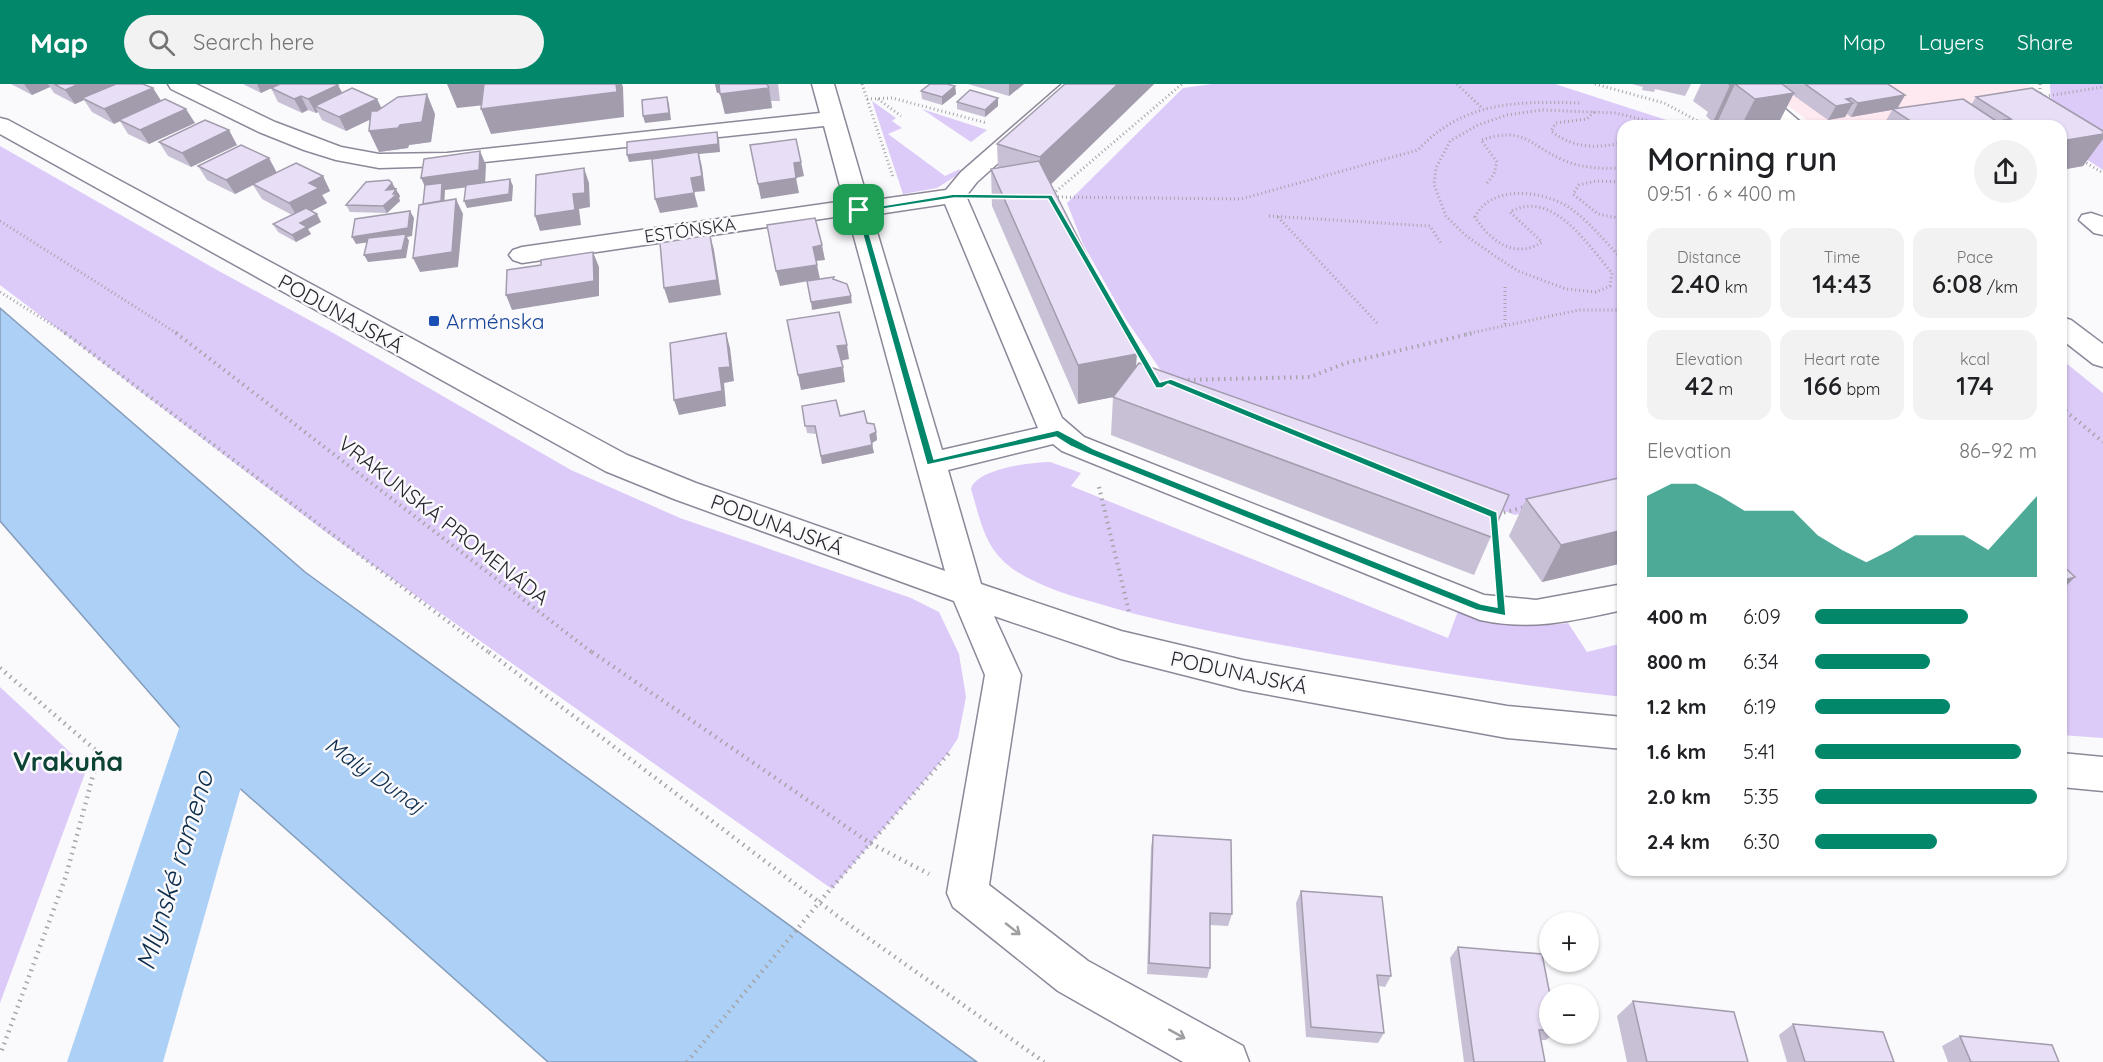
<!DOCTYPE html>
<html lang="en">
<head>
<meta charset="utf-8">
<style>
	body { margin:0; font-family:Quicksand,sans-serif; background:#f2f2f2; color:#202124; height:100vh; display:flex; flex-direction:column; font-size:22px; white-space:nowrap }
	* { box-sizing:border-box; margin:0 }
	p { font-size:20px; color:#757577 }
	.icon { flex:none; width:33px; height:33px; fill:none; stroke:currentColor; stroke-width:2; stroke-linecap:round; stroke-linejoin:round }
	.map { position:relative; flex:1; overflow:hidden }
	.drawer { position:absolute; left:1617px; top:36px; width:450px; height:756px; display:flex; flex-direction:column; background:#fff; border-radius:18px; box-shadow:0 2px 4px #0004 }
	.drawer>* { flex:none }
	.fabs { position:absolute; left:1539px; top:828px; display:grid; gap:12px }
	.fabs a { display:grid; place-items:center; width:60px; height:60px; border-radius:50%; background:#fff; box-shadow:0 2px 4px #0004; font-size:30px }
	.pin { position:absolute; display:grid; place-items:center; width:51px; height:51px; color:#fff; margin:-26px; border-radius:12px; box-shadow:0 3px 9px #0006 }
	.round { display:grid; place-items:center; flex:none; width:63px; height:63px; border-radius:32px; background:#f2f2f2 }
	.head { display:flex; align-items:center; justify-content:space-between; height:102px; padding:0 30px }
	h1 { font-size:33px; font-weight:600; line-height:45px }
	.stats { display:grid; grid-template-columns:repeat(3,1fr); gap:9px; height:102px; padding:6px 30px }
	.stats div { display:grid; align-content:center; border-radius:15px; background:#f2f2f2; text-align:center }
	.stats b { font-size:26px; font-weight:600 }
	.stats small { font-size:16px; font-weight:400 }
	.stats p { font-size:16px }
	.chart { height:168px; padding:12px 30px }
	.chart p { display:flex; justify-content:space-between }
	.chart svg { width:100%; height:108px; margin-top:6px; fill:#02876b; opacity:.7 }
	ul { padding:0 30px; list-style:none; font-size:20px }
	li { display:grid; grid-template-columns:96px 72px 1fr; align-items:center; height:45px }
	li i { height:15px; border-radius:8px; background:#02876b }
	header { display:flex; align-items:center; gap:36px; box-sizing:border-box; height:84px; padding:0 30px; background:#02876b; color:#fff }
	header strong { font-size:28px }
	nav { display:flex; gap:33px; margin-inline-start:auto; font-size:21px }
	.search { width:420px; height:54px; background:#f2f2f2; display:flex; align-items:center; gap:15px; box-sizing:border-box; padding:0 21px; border-radius:33px; color:#757577; font-size:22px }
	.map>svg:first-child { display:block }
	.education { fill:#fee9f0 }
	.green { fill:#dccbf8 }
	.water { fill:#add0f6; stroke:#859dba; stroke-width:1.5 }
	.lines { fill:none; stroke-linecap:round; stroke-linejoin:round }
	.river { fill:#add0f6; fill-rule:evenodd }
	.minor-casing { stroke:#8d8798; stroke-width:3 }
	.path-far2 { stroke:#a5a4a9; stroke-width:3; stroke-dasharray:1 3; stroke-linecap:butt }
	.path-far1 { stroke:#a5a4a9; stroke-width:4; stroke-dasharray:1.5 4.5; stroke-linecap:butt }
	.path { stroke:#a5a4a9; stroke-width:4.5; stroke-dasharray:1.5 5; stroke-linecap:butt }
	.minor { fill:#fff; fill-rule:evenodd }
	.path-bridge { stroke:#a5a4a9; stroke-width:4.5; stroke-dasharray:1.5 5; stroke-linecap:butt }
	.wall { fill:#c8c0d4 }
	.shaded-wall { fill:#a29cad }
	.building { fill:#e8dff7; stroke:#a29cad; stroke-width:1.5 }
	.oneway { stroke:#9f9ea1 }
	.route { fill:#02876b; stroke:#fff; stroke-width:1.5; fill-rule:evenodd }
	.transit-dot { fill:#1a4fb4; stroke:#faf9fc; stroke-width:2 }
	.labels { text-anchor:middle; dominant-baseline:central; stroke-width:5; stroke-linejoin:round; paint-order:stroke }
	.far-street-label { font-size:18px; fill:#29272e; stroke:#faf9fc }
	.street-label { font-size:21px; fill:#29272e; stroke:#faf9fc }
	.transit-label { font-size:21px; fill:#164399; stroke:#faf9fc; text-anchor:start }
	.water-label { font-size:22px; font-style:italic; fill:#0c2c4a; stroke:#faf9fc }
	.district-label { font-size:27px; font-weight:bold; fill:#0d4335; stroke:#faf9fc }
	.near-water-label { font-size:27px; font-style:italic; fill:#0c2c4a; stroke:#faf9fc }
</style>
</head>
<body>
<header>
<strong>Map</strong>
<div class="search"><svg class="icon" aria-label="search" viewBox="0 0 24 24"><circle cx="10" cy="10" r="6"/><path d="M15 15l6 6"/></svg>Search here</div>
<nav><a>Map</a><a>Layers</a><a>Share</a></nav>
</header>
<div class="map">
<svg width="2103" height="978" viewBox="0 0 2103 978">
	<rect width="100%" height="100%" fill="#faf9fc"/>
	<path class="education" d="M1759,0H2029V13L1849,42H1815Z"/>
	<g class="green">
		<path d="M1212,0H1555L1685,42H1623V406L1515,431L1177,310L1125,234L1083,160L1067,119L1183,4Z"/>
		<path d="M2050,0H2103V86L2061,59V42H2052Z"/>
		<path d="M872,17L896,34L892,37L902,44L888,50L945,92L960,85L959,90L937,104L903,110Z"/>
		<path d="M922,25L987,46L971,58Z"/>
		<path d="M0,62L217,186L335,250L571,386L680,434L911,514L939,528L959,570L966,613L958,654L949,668L832,805L327,449L0,201Z"/>
		<path d="M2061,275L2103,309V654L2061,651Z"/>
		<path d="M1050,378L1081,389L1071,402L1448,554L1458,527C1502,539 1522,545 1568,539L1587,568L1623,559V613C1498,599 1374,579 1250,555C1199,545 1150,535 1100,520C1072,512 1044,504 1019,489C985,468 982,441 971,405C976,385 1032,378 1050,378Z"/>
		<path d="M0,603L87,684L0,919Z"/>
	</g>
	<path class="water" d="M0,224L305,488L977,978H548L208,676L0,437Z"/>
	<g class="lines">
		<path class="river" d="M234,563L261,572L272,594L163,978H67L196,594L207,572Z"/>
		<g class="minor-casing">
			<g id="minor">
				<path d="M168,0H196L275,38L341,63L379,70L447,69L820,29L812,0H834L868,117L946,106L961,88L1062,0H1086L977,98L966,112L1062,334L1084,353L1484,511L1536,516L1623,500V526C1572,537 1532,547 1480,536L1062,367L1053,360L948,386L981,500L1121,547L1243,576L1507,622L1623,633V665L1507,654L1243,606L1121,575L994,532L1021,591L989,801L1088,877L1243,962L1249,978H1183L1058,907L953,823L947,809L985,591L954,517L674,415L605,387L0,50V34L8,36L627,371L696,399L945,487L848,131L522,179L513,176L509,171L513,166L522,163L844,117L824,42L447,82L379,84L336,76L304,66L259,48L171,5ZM945,120L1038,344L942,366L872,131Z"/>
				<path d="M1725,0H1751L1770,12L1805,42H1780Z"/>
				<path d="M2091,129L2103,133V151L2094,149L2079,136L2082,131Z"/>
				<path d="M2061,233L2071,236L2103,260V283L2093,280L2061,255Z"/>
				<path d="M2061,669L2103,673V707L2061,703Z"/>
			</g>
		</g>
		<g class="path-far2">
			<path d="M862,0L893,93"/>
			<path d="M1457,0L1483,25"/>
			<path d="M1595,0L1664,19L1707,42"/>
			<path d="M2040,0V14"/>
			<path d="M2041,13L2103,3"/>
			<path d="M867,15L892,14L987,39"/>
			<path d="M878,15L901,32"/>
			<path d="M1594,28L1587,35L1556,39L1551,47C1574,65 1596,64 1623,59"/>
			<path d="M2083,77L2103,89"/>
			<path d="M1623,98L1596,97L1579,101L1573,110L1598,130L1623,135"/>
			<path d="M1487,99L1494,90L1497,78L1481,56C1525,42 1527,60 1563,76C1581,84 1603,85 1623,84"/>
			<path d="M1053,110L1182,0"/>
			<path d="M1054,113L1241,115L1418,66C1463,17 1518,17 1581,19"/>
			<path d="M1269,132L1430,142L1441,159"/>
			<path d="M1278,133L1378,240"/>
			<path d="M0,137L178,250"/>
			<path d="M1623,176C1606,159 1590,138 1570,124C1543,106 1491,100 1475,133C1490,157 1515,176 1542,158L1510,128C1552,104 1588,161 1612,189L1610,202L1596,208L1566,205L1518,187L1495,172L1465,151L1446,132L1434,100L1436,84L1450,57L1478,41L1507,31L1542,26L1615,29L1670,42"/>
			<path d="M1505,203V243"/>
			<path d="M0,208L67,250"/>
			<path d="M1108,215L1128,250"/>
			<path d="M1466,250L1579,226H1623"/>
		</g>
		<g class="path-far1">
			<path d="M65,249L491,570"/>
			<path d="M176,249L594,570"/>
			<path d="M1127,249L1149,286"/>
			<path d="M1182,296L1310,293L1346,279L1473,249"/>
			<path d="M2061,323L2103,358"/>
			<path d="M1099,403L1129,528"/>
			<path d="M1498,430L1525,423"/>
			<path d="M1495,439L1499,491"/>
		</g>
		<g class="path">
			<path d="M489,568L844,837L1044,978"/>
			<path d="M592,568L870,759L929,790"/>
			<path d="M0,584L99,669L66,792L0,971"/>
			<path d="M828,808L949,669"/>
		</g>
		<use href="#minor" class="minor"/>
		<path class="path-bridge" d="M687,978L828,808"/>
	</g>
	<g class="wall">
		<path d="M11,0H143L161,17L195,39L149,60L128,50L120,37L114,40L92,28L84,16L75,20L54,9L50,3L32,11Z"/>
		<path d="M243,0H336L338,1L342,8L381,24L435,30L431,58L409,61L408,64L379,68L369,47L370,35L346,47L322,36L318,28L316,29L308,26L302,29L278,18L271,4L261,9Z"/>
		<path d="M715,0H778L780,17H771L772,24L725,30L720,9H717Z"/>
		<path d="M968,0H1024L1009,12Z"/>
		<path d="M1154,0L1051,100L1136,283L1509,411L1474,491L1111,351L1113,313L1078,320L992,122L991,85L998,84L997,60Z"/>
		<path d="M1632,0H1691L1685,12L1655,5L1654,8L1642,6L1643,3Z"/>
		<path d="M1701,0H1888L1905,11L1897,25L1963,15L1971,21L1976,13L2032,4L2103,47V55L2083,82L2061,86V42H1883L1892,26L1851,33L1847,30L1845,33L1828,36L1793,11L1777,42H1725L1718,37L1713,38L1706,32L1708,28L1693,17Z"/>
		<path d="M955,2L956,10L942,21L922,15L921,7Z"/>
		<path d="M998,14V22L985,33L957,25V18Z"/>
		<path d="M159,58L237,61L191,83L168,72Z"/>
		<path d="M198,82L323,92L330,107L322,111L327,119L311,127L321,138L308,145L311,150L296,158L278,148L273,140L292,131L262,115L253,101L235,110L207,96Z"/>
		<path d="M392,99L400,112L399,114L400,117L387,129L350,128L346,121Z"/>
		<path d="M802,322L867,339L876,348L877,356L872,359L874,369L822,380L816,350L807,349Z"/>
		<path d="M1623,393V479L1542,498L1509,452L1526,415Z"/>
		<path d="M1153,751L1232,830L1228,842L1210,841V884L1207,894L1147,890L1151,763Z"/>
		<path d="M1301,807L1391,892L1385,903L1379,902L1384,949L1378,959L1306,953L1296,819Z"/>
		<path d="M1458,863L1550,911V950H1553L1546,956H1541L1545,978H1464L1450,874Z"/>
		<path d="M1633,917L1748,978H1627L1617,932Z"/>
		<path d="M1793,940L1894,978H1787L1779,951Z"/>
		<path d="M1960,952L2059,978H1948L1942,962Z"/>
	</g>
	<g class="shaded-wall">
		<path d="M24,0H48L50,3L32,11Z"/>
		<path d="M79,0H122L82,14L84,16L75,20L65,6Z"/>
		<path d="M257,0H280L261,9Z"/>
		<path d="M447,0H486L494,20L457,24Z"/>
		<path d="M616,0H622L623,3L624,33L491,50L481,25Z"/>
		<path d="M715,0H721L723,8L717,9Z"/>
		<path d="M1009,0H1024L1009,12Z"/>
		<path d="M1118,0H1154L1040,111V73Z"/>
		<path d="M1735,0L1718,37L1713,38L1730,1Z"/>
		<path d="M338,1L345,15L315,22L318,28L316,29L308,15Z"/>
		<path d="M955,2L956,10L942,21V13Z"/>
		<path d="M153,4L162,18L119,36L120,37L114,40L104,25Z"/>
		<path d="M769,4L772,24L725,30L720,10Z"/>
		<path d="M1794,9L1777,42H1741L1755,15Z"/>
		<path d="M427,10L435,30L431,58L409,61L408,64L379,68L369,47L400,41Z"/>
		<path d="M1905,11L1897,25L1851,33L1858,19Z"/>
		<path d="M301,12L308,26L302,29L294,15Z"/>
		<path d="M667,13L669,20L671,36L645,39L643,32Z"/>
		<path d="M998,14V22L985,33V26Z"/>
		<path d="M1851,14L1848,20L1853,19L1845,33L1828,36L1836,22L1846,15Z"/>
		<path d="M377,15L384,29L346,47L339,33Z"/>
		<path d="M186,25L195,39L149,60L140,46Z"/>
		<path d="M1935,37L1932,42H1914L1915,40Z"/>
		<path d="M229,46L237,61L191,83L182,69Z"/>
		<path d="M717,48L719,55L720,68L699,70L702,83L705,107L694,108L698,123L660,129L655,115L691,94L698,70L629,78L627,71Z"/>
		<path d="M2103,50V55L2083,82L2061,86V57Z"/>
		<path d="M480,67L486,81L485,101L445,106L444,127L428,109L421,94Z"/>
		<path d="M269,74L277,89L235,110L226,96Z"/>
		<path d="M801,78L804,92L796,94L799,109L761,115L758,100L794,79Z"/>
		<path d="M584,84L589,99L590,123L579,125L581,141L540,147L535,132L573,110Z"/>
		<path d="M323,92L330,107L322,111L327,119L298,134L289,119L309,99Z"/>
		<path d="M510,95L513,102L512,117L467,124L464,117Z"/>
		<path d="M392,99L400,112L399,114L400,117L387,129L383,122L386,106Z"/>
		<path d="M456,115L463,130L458,183L420,188L413,174Z"/>
		<path d="M410,127L414,134L412,152L407,153L409,157L406,174L368,178L364,171L405,153L356,160L352,153Z"/>
		<path d="M317,130L321,138L308,145L311,150L296,158L292,151L300,139Z"/>
		<path d="M710,151L714,166L721,211L669,219L664,204Z"/>
		<path d="M822,161L825,176L816,177L813,163Z"/>
		<path d="M593,168L599,183V212L512,226L506,211Z"/>
		<path d="M817,181L820,195L780,202L776,187Z"/>
		<path d="M851,212L852,219L812,226L811,218Z"/>
		<path d="M726,249L730,264L734,297L724,299L726,322L679,331L674,316L719,284Z"/>
		<path d="M847,261L849,275L840,277L837,262Z"/>
		<path d="M1137,270L1134,309L1078,320V281Z"/>
		<path d="M843,283L845,298L801,306L798,291Z"/>
		<path d="M876,348L877,356L872,359L870,351Z"/>
		<path d="M872,361L874,369L822,380L821,372Z"/>
		<path d="M1623,446V479L1542,498L1561,461Z"/>
		<path d="M2075,493L2061,507V497Z"/>
	</g>
	<g class="building">
		<path d="M54,0H79L65,6Z"/>
		<path d="M116,0H143L153,4L104,25L82,14Z"/>
		<path d="M280,0H336L338,1L308,15L301,12L294,15L271,4Z"/>
		<path d="M484,0H616L617,8L481,25Z"/>
		<path d="M719,0H767L769,4L720,10Z"/>
		<path d="M930,0H947L955,2L942,13L921,7Z"/>
		<path d="M1065,0H1118L1040,73L997,60Z"/>
		<path d="M1728,0H1782L1794,9L1755,15L1735,0L1730,1Z"/>
		<path d="M1805,0H1888L1905,11L1858,19L1851,14L1846,15L1853,19L1836,22Z"/>
		<path d="M352,4L377,15L339,33L315,22Z"/>
		<path d="M2032,4L2103,47V50L2061,57V42H2013L2004,36L2011,35L1976,13Z"/>
		<path d="M970,6L998,14L985,26L957,18Z"/>
		<path d="M427,10L422,38L400,41L398,44L369,47L371,27H377L398,13Z"/>
		<path d="M667,13L669,29L643,32L642,16Z"/>
		<path d="M165,15L186,25L140,46L119,36Z"/>
		<path d="M1963,15L2004,42H1942L1935,37L1915,40L1892,25Z"/>
		<path d="M205,36L229,46L182,69L159,58Z"/>
		<path d="M717,48L718,60L627,71V58Z"/>
		<path d="M796,55L801,78L794,79L796,94L758,100L750,61Z"/>
		<path d="M241,61L269,74L226,96L198,82Z"/>
		<path d="M480,67L479,86L421,94L424,75Z"/>
		<path d="M698,68L702,92L691,94L694,109L655,115L652,75Z"/>
		<path d="M1039,77L1137,270L1078,281L991,85Z"/>
		<path d="M296,79L323,92L309,99L319,104L289,119L253,100Z"/>
		<path d="M584,84L585,109L573,110L575,126L535,132L536,91Z"/>
		<path d="M510,95L509,110L464,117L466,101Z"/>
		<path d="M389,96L392,99L386,106L396,105L393,110H397L383,122L346,121L366,98Z"/>
		<path d="M442,99L441,117L423,120L425,101Z"/>
		<path d="M456,115L452,168L413,174L419,121Z"/>
		<path d="M306,124L317,130L300,139L307,143L292,151L273,140Z"/>
		<path d="M410,127L408,144L352,153L355,135Z"/>
		<path d="M815,134L822,161L813,163L817,181L776,187L767,141Z"/>
		<path d="M406,150L402,166L364,171L368,154Z"/>
		<path d="M710,151L717,196L664,204L660,159Z"/>
		<path d="M593,168L594,197L506,211L507,186L541,181V176Z"/>
		<path d="M834,193L833,195L847,200L851,212L811,218L807,197Z"/>
		<path d="M839,228L847,261L837,262L843,283L798,291L787,236Z"/>
		<path d="M726,249L730,283L719,284L722,307L674,316L670,259Z"/>
		<path d="M1139,279L1509,411L1491,453L1113,313Z"/>
		<path d="M836,316L840,332L864,327L867,339L874,340L876,348L870,351L872,361L821,372L815,342H805L802,322Z"/>
		<path d="M1623,393V446L1561,461L1526,415Z"/>
		<path d="M2061,480L2075,493L2061,497Z"/>
		<path d="M1153,751L1231,756L1232,830L1210,829V884L1149,879Z"/>
		<path d="M1301,807L1382,813L1391,892L1377,891L1384,949L1311,943Z"/>
		<path d="M1458,863L1542,870L1550,911V946H1539L1545,978H1474Z"/>
		<path d="M1633,917L1734,928L1748,978H1647Z"/>
		<path d="M1793,940L1883,948L1894,978H1805Z"/>
		<path d="M1960,952L2052,961L2059,978H1971Z"/>
	</g>
	<defs><path id="oneway-shaft" d="M-6 0H5M1.5-3L5.5 0L1.5 3" fill="none" stroke-width="1.6" stroke-linecap="round" stroke-linejoin="round" transform="scale(1.5)"/></defs>
	<g class="oneway">
		<use href="#oneway-shaft" transform="translate(1013 845) rotate(38)"/>
		<use href="#oneway-shaft" transform="translate(1177 950) rotate(29)"/>
	</g>
	<path class="route" d="M954,110L1052,111L1160,298L1171,295L1497,428L1506,532L1476,526L1088,370L1070,362L1056,353L927,381L856,126ZM954,114L1048,115L1156,304H1162L1168,300L1490,433L1497,523L1481,520L1094,365L1058,346L934,375L863,128Z"/>
	<rect class="transit-dot" x="428" y="231" width="12" height="12" rx="3"/>
	<g class="labels">
		<g class="far-street-label">
			<text transform="translate(690 146) rotate(-8)">ESTÓNSKA</text>
		</g>
		<g class="street-label">
			<text transform="translate(341 229) rotate(29)">PODUNAJSKÁ</text>
			<text transform="translate(444 436) rotate(38)">VRAKUNSKÁ PROMENÁDA</text>
			<text transform="translate(777 440) rotate(20)">PODUNAJSKÁ</text>
			<text transform="translate(1239 588) rotate(12)">PODUNAJSKÁ</text>
		</g>
		<g class="transit-label">
			<text x="446" y="237">Arménska</text>
		</g>
		<g class="water-label">
			<text transform="translate(375 691) rotate(35)">Malý Dunaj</text>
		</g>
		<g class="district-label">
			<text x="68" y="677">Vrakuňa</text>
		</g>
		<g class="near-water-label">
			<text transform="translate(174 786) rotate(-73)">Mlynské rameno</text>
		</g>
	</g>
</svg>
<div class="fabs">
<a>+</a>
<a>−</a>
</div>
<div class="pin" style="left:859px;top:126px;background:#1e9e55"><svg class="icon" aria-label="arrive" viewBox="0 0 24 24"><path d="M6 21V4h12l-3 4 3 4H6"/></svg></div>
<section class="drawer">
<div class="head"><div><h1>Morning run</h1><p>09:51 · 6 × 400 m</p></div><a class="round"><svg class="icon" aria-label="share" viewBox="0 0 24 24"><path d="M12 15V3M7 8l5-5 5 5M5 13v7h14v-7"/></svg></a></div>
<div class="stats">
<div><p>Distance</p><b>2.40<small> km</small></b></div>
<div><p>Time</p><b>14:43</b></div>
<div><p>Pace</p><b>6:08<small> /km</small></b></div>
</div>
<div class="stats">
<div><p>Elevation</p><b>42<small> m</small></b></div>
<div><p>Heart rate</p><b>166<small> bpm</small></b></div>
<div><p>kcal</p><b>174</b></div>
</div>
<div class="chart"><p><span>Elevation</span>86–92 m</p>
<svg viewBox="0 0 160 44" preserveAspectRatio="none"><path d="M0 44V11L10 6L20 6L30 11L40 17L50 17L60 17L70 27L80 33L90 38L100 33L110 27L120 27L130 27L140 33L150 22L160 11V44z"/></svg>
</div>
<ul>
<li><b>400 m</b>6:09<i style="width:69%"></i></li>
<li><b>800 m</b>6:34<i style="width:52%"></i></li>
<li><b>1.2 km</b>6:19<i style="width:61%"></i></li>
<li><b>1.6 km</b>5:41<i style="width:93%"></i></li>
<li><b>2.0 km</b>5:35<i style="width:100%"></i></li>
<li><b>2.4 km</b>6:30<i style="width:55%"></i></li>
</ul>
</section>
</div>
</body>
</html>
